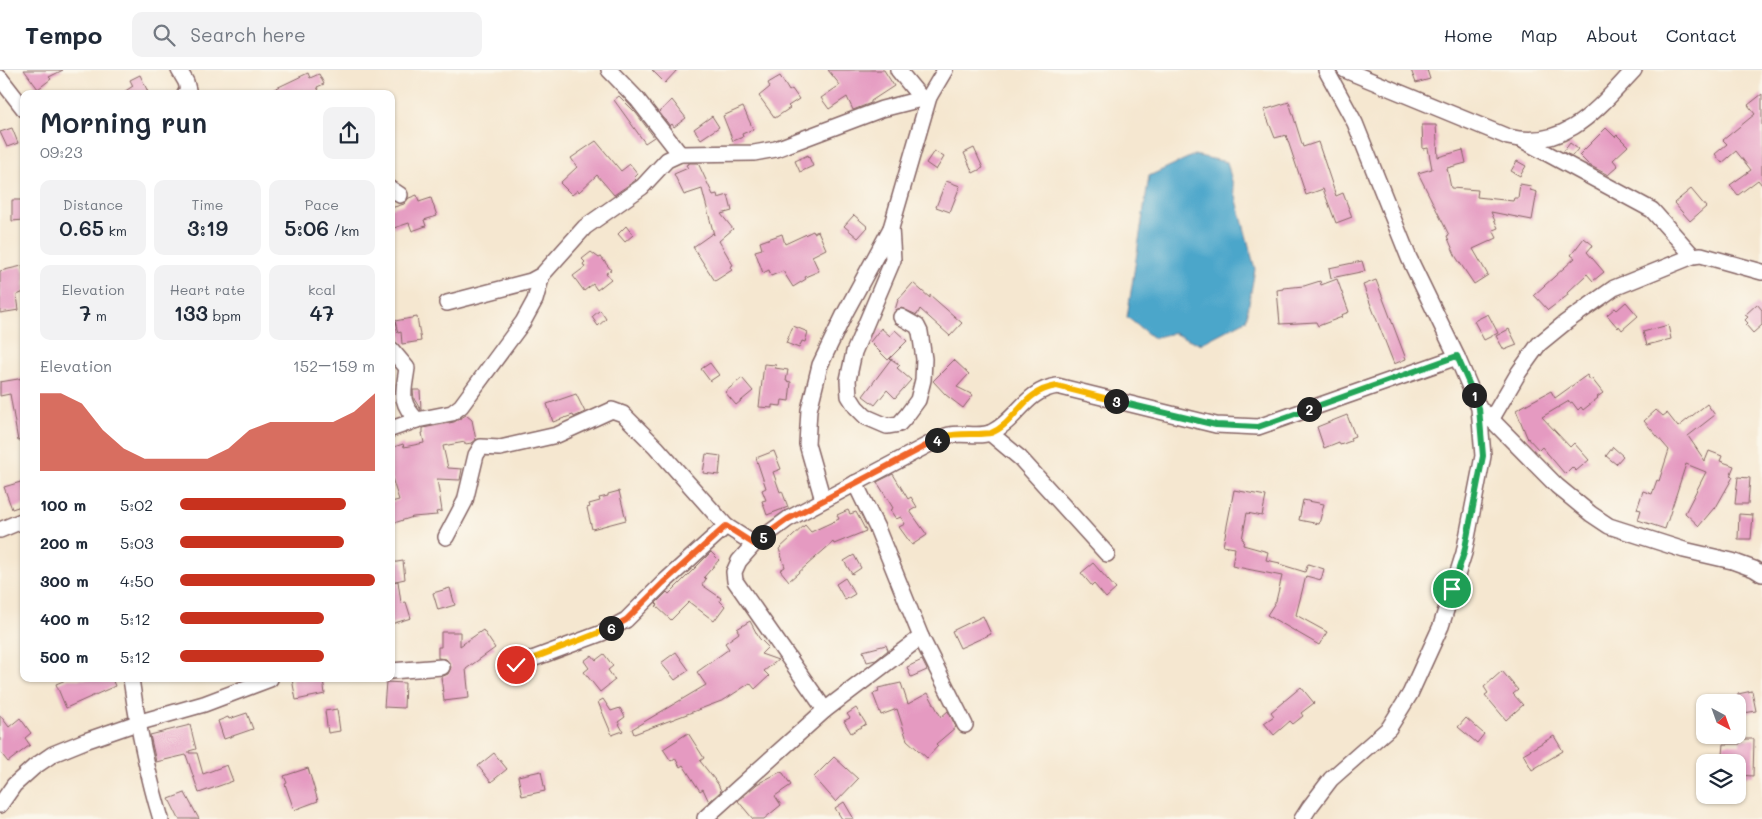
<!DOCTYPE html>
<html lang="en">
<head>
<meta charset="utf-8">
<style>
	body { margin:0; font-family:Mali,sans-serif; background:#f2f2f3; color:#1f2937; height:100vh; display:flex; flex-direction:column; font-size:19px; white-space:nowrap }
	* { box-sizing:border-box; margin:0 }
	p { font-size:16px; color:#747a83 }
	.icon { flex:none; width:28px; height:28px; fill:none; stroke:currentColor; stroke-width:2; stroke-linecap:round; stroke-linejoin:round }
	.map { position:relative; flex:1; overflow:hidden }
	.sheet { position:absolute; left:20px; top:20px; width:375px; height:592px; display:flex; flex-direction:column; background:#fff; border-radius:10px; box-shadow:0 1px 4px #0004 }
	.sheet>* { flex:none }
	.needle { width:32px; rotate:139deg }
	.buttons { position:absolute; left:1696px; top:624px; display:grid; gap:10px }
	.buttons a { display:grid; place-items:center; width:50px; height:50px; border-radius:10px; background:#fff; box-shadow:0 1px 4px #0004; font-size:25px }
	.pin { position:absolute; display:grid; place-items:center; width:42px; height:42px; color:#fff; margin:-21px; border:2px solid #fff; border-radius:50%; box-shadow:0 1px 5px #0007 }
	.km { position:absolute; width:25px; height:25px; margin:-12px; border-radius:50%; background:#222; color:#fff; font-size:14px; line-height:25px; text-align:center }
	.round { display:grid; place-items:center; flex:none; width:52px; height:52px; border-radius:10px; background:#f2f2f3 }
	.summary { display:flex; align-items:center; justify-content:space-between; height:85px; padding:0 20px }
	h1 { font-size:28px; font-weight:600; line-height:38px }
	.metrics { display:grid; grid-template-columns:repeat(3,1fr); gap:8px; height:85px; padding:5px 20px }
	.metrics div { display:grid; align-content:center; border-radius:10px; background:#f2f2f3; text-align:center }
	.metrics b { font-size:21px; font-weight:600 }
	.metrics small { font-size:14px; font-weight:400 }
	.metrics p { font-size:14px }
	.chart { height:140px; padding:10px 20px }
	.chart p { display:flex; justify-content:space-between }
	.chart svg { width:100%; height:90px; margin-top:5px; fill:#c8321e; opacity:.7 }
	ul { padding:0 20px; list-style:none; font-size:16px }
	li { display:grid; grid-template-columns:80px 60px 1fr; align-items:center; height:38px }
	li i { height:12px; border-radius:6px; background:#c8321e }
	header { display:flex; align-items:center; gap:30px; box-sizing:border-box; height:70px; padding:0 25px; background:#fff; border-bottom:1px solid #e0e1e3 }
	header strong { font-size:24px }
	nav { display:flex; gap:28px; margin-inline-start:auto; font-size:18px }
	.search { width:350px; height:45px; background:#f2f2f3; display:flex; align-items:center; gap:12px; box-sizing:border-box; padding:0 18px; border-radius:10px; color:#747a83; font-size:19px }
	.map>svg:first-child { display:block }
	.water { fill:#4ca6ca; stroke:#4b627a }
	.building { fill:#e59ac1 }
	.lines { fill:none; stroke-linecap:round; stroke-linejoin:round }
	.street-casing { stroke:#866565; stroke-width:18 }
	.street { stroke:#fff; stroke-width:15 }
	.split-1-casing { stroke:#fff; stroke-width:10 }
	.split-2-casing { stroke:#fff; stroke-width:10 }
	.split-3-casing { stroke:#fff; stroke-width:10 }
	.split-4-casing { stroke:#fff; stroke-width:10 }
	.split-5-casing { stroke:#fff; stroke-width:10 }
	.split-6-casing { stroke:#fff; stroke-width:10 }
	.split-7-casing { stroke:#fff; stroke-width:10 }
	.split-1 { stroke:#22a559; stroke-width:6 }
	.split-2 { stroke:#22a559; stroke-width:6 }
	.split-3 { stroke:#22a559; stroke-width:6 }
	.split-4 { stroke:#f5b400; stroke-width:6 }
	.split-5 { stroke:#f0652b; stroke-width:6 }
	.split-6 { stroke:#f0652b; stroke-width:6 }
	.split-7 { stroke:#f5b400; stroke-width:6 }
</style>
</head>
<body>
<header>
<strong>Tempo</strong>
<div class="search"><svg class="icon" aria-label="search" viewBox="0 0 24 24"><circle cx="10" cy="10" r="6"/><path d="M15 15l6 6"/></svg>Search here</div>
<nav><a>Home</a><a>Map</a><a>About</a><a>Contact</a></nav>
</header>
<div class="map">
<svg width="1762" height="749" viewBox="0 0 1762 749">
	<rect width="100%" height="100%" fill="#fbf7ec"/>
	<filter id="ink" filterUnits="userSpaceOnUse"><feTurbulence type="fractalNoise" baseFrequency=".02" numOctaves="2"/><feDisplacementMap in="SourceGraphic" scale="10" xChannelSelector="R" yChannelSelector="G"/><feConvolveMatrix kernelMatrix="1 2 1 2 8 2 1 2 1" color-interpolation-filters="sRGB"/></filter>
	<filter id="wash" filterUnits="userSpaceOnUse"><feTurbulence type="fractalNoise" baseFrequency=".0096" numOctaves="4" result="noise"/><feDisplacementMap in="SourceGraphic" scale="20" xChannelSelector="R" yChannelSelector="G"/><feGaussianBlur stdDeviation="1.12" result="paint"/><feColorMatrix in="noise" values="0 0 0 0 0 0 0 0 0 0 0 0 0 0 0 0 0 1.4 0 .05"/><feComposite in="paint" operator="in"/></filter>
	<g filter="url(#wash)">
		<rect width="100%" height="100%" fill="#f5e7d0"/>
		<path class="water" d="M1194,85L1227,92L1255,199L1246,250L1200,274L1173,263L1153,268L1127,247L1149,106Z"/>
		<g id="blocks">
			<g class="building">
				<path d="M24,0H63L49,7L51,9L38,19Z"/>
				<path d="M652,0H677L665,13Z"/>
				<path d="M828,0H884L894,16L871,31V33L853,40L847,27L829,39L821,28L840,15Z"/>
				<path d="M1411,0H1427L1430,9L1416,13Z"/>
				<path d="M308,3L310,8L319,4L324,14L317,17L319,21L313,24H306L304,20L297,24H264Z"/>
				<path d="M140,5L149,24H121L133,16L130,10Z"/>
				<path d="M780,6L789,21L792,19L799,29L788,36L790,38L775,48L759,26L770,17L768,13Z"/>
				<path d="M1762,24V115L1758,110L1738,125L1730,115L1751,100L1736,81L1722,93L1715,84L1727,74L1723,70L1755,44L1748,35Z"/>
				<path d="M619,26L636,43L654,67L645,73L614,30Z"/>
				<path d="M672,30L686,48L674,57L672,54L670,56L659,42Z"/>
				<path d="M1289,32L1303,77L1318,72L1336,126L1343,123L1352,147L1336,153L1323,119L1306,125L1286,65L1275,68L1264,40Z"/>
				<path d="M743,37L753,59L742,64L743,67L733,71L723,46Z"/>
				<path d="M712,46L719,57L701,69L694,59Z"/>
				<path d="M1422,55H1436L1438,87L1463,80L1466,93L1447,98L1451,118L1478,120L1477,127L1513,131L1514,128H1518L1520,114L1531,116L1530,120L1537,122L1532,150L1491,142L1498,158L1493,160L1497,168L1473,179L1488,205L1474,214L1456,187L1447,166L1449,165L1418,103L1432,99L1428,78L1423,79Z"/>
				<path d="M12,58L18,73L7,77L0,62Z"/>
				<path d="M1606,58L1615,67L1617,65L1628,76L1613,90L1618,96L1608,105L1589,95L1579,85Z"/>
				<path d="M596,71L621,101L630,94L638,104L634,108L636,110L614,125L597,105L579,122L578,120L572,125L560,113L577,97L571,88Z"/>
				<path d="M1570,73L1578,79L1572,86L1563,82Z"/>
				<path d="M974,78L983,98L973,103L964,83Z"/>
				<path d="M934,81L944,87L936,100L926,93Z"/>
				<path d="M808,85L813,96L800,102L795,91Z"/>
				<path d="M1517,91L1526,96L1520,106L1511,101Z"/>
				<path d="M690,93H698L713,125L717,124L718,128L728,125L732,141L721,144L733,159L719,171L733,195L730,197L732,200L715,211L693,177L713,163L714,165L702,119L684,125L674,104L688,98L686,95Z"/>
				<path d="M946,111L960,116L950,142L936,137Z"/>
				<path d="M1691,119L1706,137L1690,151L1674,133Z"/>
				<path d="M417,125L419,132L431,128L437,146L424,150L426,156L412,161L409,153L394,158L391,148V138L404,134L409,128Z"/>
				<path d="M12,130H24V150L12,151Z"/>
				<path d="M854,145L868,157L858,168L844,156Z"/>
				<path d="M626,156L633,165L625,172L618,164Z"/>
				<path d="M813,161L814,163L818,161L826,179L812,186L819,201L805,207L806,209L793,217L783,201L771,206L769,200L763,203L755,181L762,179L760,172L782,164L785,174Z"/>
				<path d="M1584,168L1593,175L1587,182L1604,202L1593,211L1587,204L1567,223L1568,225L1548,240L1534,225L1575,188L1571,185Z"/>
				<path d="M591,182L599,188L601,187L611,200L606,203L611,209L597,220L593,214L584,221L573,206L585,197L583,194L585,192L582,189Z"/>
				<path d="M1362,191L1365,201L1331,208L1329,198Z"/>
				<path d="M22,196L24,202V222L17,225L19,240L0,243V201Z"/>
				<path d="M1337,209L1349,242L1341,245L1342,247L1318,256L1316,252L1280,254L1277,220L1283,219V218L1304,216L1320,211L1321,215Z"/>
				<path d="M1376,210L1406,289L1394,294L1363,215Z"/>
				<path d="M913,213L930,228V225L962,253L950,266L920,239L917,245L901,238L895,240L898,230Z"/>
				<path d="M1626,232L1638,246L1622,260L1619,256L1618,258L1607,245L1615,238L1617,240Z"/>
				<path d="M1757,234L1762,240V255L1753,263L1746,255L1748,253L1745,250L1748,247L1745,245Z"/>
				<path d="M600,240L606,249L598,256L592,247Z"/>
				<path d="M1488,244L1498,263L1484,270L1474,251Z"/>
				<path d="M417,247L421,271L402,274L401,262L398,263L395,251Z"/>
				<path d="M1668,255L1671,269L1647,275L1643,262Z"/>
				<path d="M793,256L808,262L805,272L802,271L799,278L786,273Z"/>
				<path d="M881,258L890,266L895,260L907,271L888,290L870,272Z"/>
				<path d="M1509,259L1517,275L1504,280L1496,266Z"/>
				<path d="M891,289L900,295L897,298L911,310L895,328L887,320L875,335L863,326Z"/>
				<path d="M954,290L969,304L957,317L973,325L963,338L946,325L933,311Z"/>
				<path d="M710,293L719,305L710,311L701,299Z"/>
				<path d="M764,294L776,295L775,298L788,300L786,311L791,312L789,331L782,330L781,336L772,335V338L759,337Z"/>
				<path d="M1587,305L1590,310L1592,309L1603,323L1597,327L1598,328L1583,340L1581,337L1578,340L1572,332L1570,333L1569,331L1542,347L1570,377L1574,373L1589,390L1576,401L1572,397L1565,404L1542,377L1539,380L1527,367L1516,340L1551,321L1555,328Z"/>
				<path d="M24,308V370L18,371L10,324L0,326V312Z"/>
				<path d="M742,308L753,321L736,335L725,322Z"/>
				<path d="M413,320H420L421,340L414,329Z"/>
				<path d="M576,324L585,342L574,347L573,345L553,352L547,334Z"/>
				<path d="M1707,334L1715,345L1688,366L1705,391L1709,381L1722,386L1720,391L1734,396L1730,406L1733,407L1715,439L1714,438L1699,456L1685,443L1706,402L1686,394L1665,459L1638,450L1641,440L1637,439L1643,421L1652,424L1657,410L1659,411L1669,380L1644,351L1656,340L1663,346L1667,343L1678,357Z"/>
				<path d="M466,345L472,350L476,370L472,373L465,374V372L443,376L448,398L462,399L460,410L437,409L442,441L436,442L437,445L413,447L394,453L391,448V432L399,430L391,405V378L403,374L404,377L424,373L422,363H423V358L454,352Z"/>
				<path d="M1347,345L1355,366L1350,368L1351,371L1340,375L1339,372L1324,378L1317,357Z"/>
				<path d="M1613,377L1623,386L1616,394L1606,386Z"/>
				<path d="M774,381L781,399L773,402L780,422L782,421L788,437L767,445L762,431L766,430L762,420L766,418L756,388Z"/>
				<path d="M706,384L721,386L719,405L703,403Z"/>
				<path d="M893,404L908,429L911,427L917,437L910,441L927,465L912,475L899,457L905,454L901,447L896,449L890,440L893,438L877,412Z"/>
				<path d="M1738,407L1750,408L1748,434H1735Z"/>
				<path d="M24,411V435L12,439L4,417Z"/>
				<path d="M1234,420L1266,426L1262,446L1247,443L1242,469L1244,470L1243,475L1268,482L1266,490L1280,493L1279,494L1305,502L1308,494L1324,499L1321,510L1306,506L1296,545L1327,562L1319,575L1267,545L1276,531L1282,506L1232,496L1235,478L1223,476Z"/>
				<path d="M619,421L626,450L592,459L587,438L590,437L589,434L600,431L599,428L608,426V424Z"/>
				<path d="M1303,430L1324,434L1319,454L1299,450Z"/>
				<path d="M848,440L850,444L856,442L866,461L834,474L833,472L789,511L780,500L785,497L779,479L805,455L811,462L839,449L837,445Z"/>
				<path d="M1739,444L1753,445L1751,469H1738Z"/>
				<path d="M711,482L719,490L704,507L706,509L702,515L721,528L720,531L725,536L714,551L689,532L671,550L656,536L658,535L656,533L667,522L669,524Z"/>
				<path d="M854,485L861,498L852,504L844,491Z"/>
				<path d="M403,491L405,509L391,512V493Z"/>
				<path d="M1093,493L1116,519L1106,528L1094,514L1092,516L1081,503Z"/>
				<path d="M845,508L855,524L845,530L836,514Z"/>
				<path d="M398,511L401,533L406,532L411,548L391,554V512Z"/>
				<path d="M450,518L455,535L438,540L433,523Z"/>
				<path d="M983,546L991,564L960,578L952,561Z"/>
				<path d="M750,551L759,568L768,577L761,584L778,590L764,601L769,606L755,619L750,613L724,630L634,664L632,659L706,615L697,602L729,579L725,573L739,563L737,559Z"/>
				<path d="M483,560L495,578L466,599L469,628L444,631L441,607L448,604L451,597L446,589L438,588V577H441V562H460V576Z"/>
				<path d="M886,575L888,580L876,590L867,592L863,581Z"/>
				<path d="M676,582L689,600L675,610L661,593Z"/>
				<path d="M604,584L613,596L608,600L615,610L600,622L584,602L589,598L584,591L592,585L596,590Z"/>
				<path d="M922,590L927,600L911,607L907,597Z"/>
				<path d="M1502,601L1518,620L1513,624L1523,635L1506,650L1485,625L1488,623L1484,617Z"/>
				<path d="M68,609H112L115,616L66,638L56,614Z"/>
				<path d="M292,609H323L325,624L296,630Z"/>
				<path d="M386,612L405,613L404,638L384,637Z"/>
				<path d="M901,613L908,634L928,623L941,647L948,641L956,657L936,674L938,676L927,688L907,670L897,639L881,645L873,624L879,622L878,618Z"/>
				<path d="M1301,617L1314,633L1301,643L1303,646L1293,654L1290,651L1274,665L1264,653L1274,646L1271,642Z"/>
				<path d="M1752,621L1756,641L1738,644V624Z"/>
				<path d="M603,629L611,641L620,638L625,647L618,652L623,661L612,665L598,632Z"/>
				<path d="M856,638L866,654L851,663L844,651L850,648L847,644Z"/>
				<path d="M337,639L340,661L328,663L325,641Z"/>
				<path d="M247,643L253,659L224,669L218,651L228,647L229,649Z"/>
				<path d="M0,645L9,657L20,648L31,663L25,668L30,675L8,692L0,682Z"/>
				<path d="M1466,648L1484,664L1477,673L1458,657Z"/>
				<path d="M190,655L196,679L189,681V683H197L203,704L227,695L233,711L199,723L186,685L156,692L150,665Z"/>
				<path d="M688,663L704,688L700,691L718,714L721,721L709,732L703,719L700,721L683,695L680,697L675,688L671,691L663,679Z"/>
				<path d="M1554,666L1563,681L1532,700L1523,684Z"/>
				<path d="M1740,669H1754L1753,706L1738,705V692H1726V685H1723L1724,674H1740Z"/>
				<path d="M494,683L507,699L491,712L478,696Z"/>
				<path d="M834,687L858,709L836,732L814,707Z"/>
				<path d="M308,698L318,731L294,740L285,714L287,713L284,706Z"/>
				<path d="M541,701L545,721L522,726L518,706Z"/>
				<path d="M780,702L783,703L791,715L775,726L781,735L764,749H753L738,731L757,714Z"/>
				<path d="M185,723L199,749H179L169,729Z"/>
				<path d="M844,732L854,749H842L835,738Z"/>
			</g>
		</g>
	</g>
	<g filter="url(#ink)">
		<use href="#blocks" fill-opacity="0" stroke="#866565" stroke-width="1"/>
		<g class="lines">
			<g class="street-casing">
				<g id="street">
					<path d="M179,0L186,12L188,20L185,24"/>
					<path d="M609,0L637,29L680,84"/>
					<path d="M898,0L922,29"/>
					<path d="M1345,0L1508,67C1566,81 1598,38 1634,0"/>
					<path d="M0,8L24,39"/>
					<path d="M1524,71L1652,140L1693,186"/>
					<path d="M391,119L400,125"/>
					<path d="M891,158L893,190L854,282L848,310L849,326L856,337L866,347L887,356L899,354L907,345L918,330L923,310L924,289L920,262L917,256L901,247"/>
					<path d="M447,233L531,211L542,205L585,157L642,117L667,90L680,84L754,83L776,79L882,39L929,27"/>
					<path d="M391,279L407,298C404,322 398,331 417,350"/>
					<path d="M1484,342L1557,416L1591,444L1609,456L1684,480L1732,491L1754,499L1762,504"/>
					<path d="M1491,350L1519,302L1539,274L1566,252L1614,218L1693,186L1701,185L1762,202"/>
					<path d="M391,359L417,350L452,343L461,336L523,252L535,230L542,205"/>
					<path d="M990,363L1020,388L1107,484"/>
					<path d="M855,413L877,458L921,567L965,655"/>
					<path d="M823,430L807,374L809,340L820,295L845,243L891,158L929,27L945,0"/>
					<path d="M0,460L24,450"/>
					<path d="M446,467L465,431L476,385L481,377L500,378L557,365L612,340L623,344L656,377L726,456L754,474"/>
					<path d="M516,595L602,563L626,550L663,513L726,456"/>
					<path d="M391,601L442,597"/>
					<path d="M131,609C138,657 147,703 161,749"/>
					<path d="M825,640L735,511L734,502L739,491L754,474L788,449L939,369C943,367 947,365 950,365C963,362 981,368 992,362C1018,349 1025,321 1057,316L1216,355L1258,357L1457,287"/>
					<path d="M0,735L14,715L34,697L53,684L85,671L137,653L204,634L270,609"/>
					<path d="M705,748L825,640L921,567"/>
					<path d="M1302,749L1309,738L1331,709L1389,658L1410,624L1441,556L1464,483L1483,386L1479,338L1457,287L1409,188L1355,53L1326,0"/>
				</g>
			</g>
			<use href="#street" class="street"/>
		</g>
	</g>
	<g class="lines" filter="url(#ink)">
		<g class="split-1-casing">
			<path id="split-1" d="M1452,519L1464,483L1483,386L1479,338L1474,325"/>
		</g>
		<g class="split-2-casing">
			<path id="split-2" d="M1309,339L1457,286L1474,325"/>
		</g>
		<g class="split-3-casing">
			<path id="split-3" d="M1116,331L1216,355L1258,357L1309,339"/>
		</g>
		<g class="split-4-casing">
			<path id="split-4" d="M937,370C950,363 964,364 979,364C983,363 988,364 991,363C1017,353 1021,321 1057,316L1116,331"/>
		</g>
		<g class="split-5-casing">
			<path id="split-5" d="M763,467L788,449L937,370"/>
		</g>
		<g class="split-6-casing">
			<path id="split-6" d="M611,558L626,550L663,513L726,456L754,474L763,467"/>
		</g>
		<g class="split-7-casing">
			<path id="split-7" d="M516,595L611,558"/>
		</g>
		<use href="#split-1" class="split-1"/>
		<use href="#split-2" class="split-2"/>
		<use href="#split-3" class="split-3"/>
		<use href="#split-4" class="split-4"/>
		<use href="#split-5" class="split-5"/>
		<use href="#split-6" class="split-6"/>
		<use href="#split-7" class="split-7"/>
	</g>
</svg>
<div class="buttons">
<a><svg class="needle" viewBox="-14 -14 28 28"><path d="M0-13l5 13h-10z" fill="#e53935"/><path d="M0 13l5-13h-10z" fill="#747a83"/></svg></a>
<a><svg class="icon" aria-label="layers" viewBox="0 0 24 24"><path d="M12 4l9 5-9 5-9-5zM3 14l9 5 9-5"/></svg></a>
</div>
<div class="pin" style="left:1452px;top:519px;background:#1e9e55"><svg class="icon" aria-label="arrive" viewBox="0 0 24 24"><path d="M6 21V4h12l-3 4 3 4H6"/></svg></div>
<div class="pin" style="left:516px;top:595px;background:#d93025"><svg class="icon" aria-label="check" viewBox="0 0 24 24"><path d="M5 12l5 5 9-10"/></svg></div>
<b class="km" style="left:1474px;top:325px">1</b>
<b class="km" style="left:1309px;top:339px">2</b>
<b class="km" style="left:1116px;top:331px">3</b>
<b class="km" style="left:937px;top:370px">4</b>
<b class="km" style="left:763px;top:467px">5</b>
<b class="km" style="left:611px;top:558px">6</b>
<section class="sheet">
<div class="summary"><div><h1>Morning run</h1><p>09:23</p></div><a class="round"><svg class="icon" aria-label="share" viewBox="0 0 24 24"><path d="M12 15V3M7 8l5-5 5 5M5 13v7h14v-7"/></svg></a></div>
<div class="metrics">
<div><p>Distance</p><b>0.65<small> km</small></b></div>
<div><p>Time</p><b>3:19</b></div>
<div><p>Pace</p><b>5:06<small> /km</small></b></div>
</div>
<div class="metrics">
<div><p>Elevation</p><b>7<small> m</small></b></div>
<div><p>Heart rate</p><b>133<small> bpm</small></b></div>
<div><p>kcal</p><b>47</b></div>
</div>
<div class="chart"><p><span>Elevation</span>152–159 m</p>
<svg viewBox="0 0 160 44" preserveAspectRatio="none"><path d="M0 44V6L10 6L20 11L30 24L40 33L50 38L60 38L70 38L80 38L90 33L100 24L110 20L120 20L130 20L140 20L150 15L160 6V44z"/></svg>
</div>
<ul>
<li><b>100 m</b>5:02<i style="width:85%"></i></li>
<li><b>200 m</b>5:03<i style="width:84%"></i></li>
<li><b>300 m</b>4:50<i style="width:100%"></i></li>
<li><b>400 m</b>5:12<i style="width:74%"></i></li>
<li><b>500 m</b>5:12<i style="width:74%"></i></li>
</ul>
</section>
</div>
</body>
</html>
